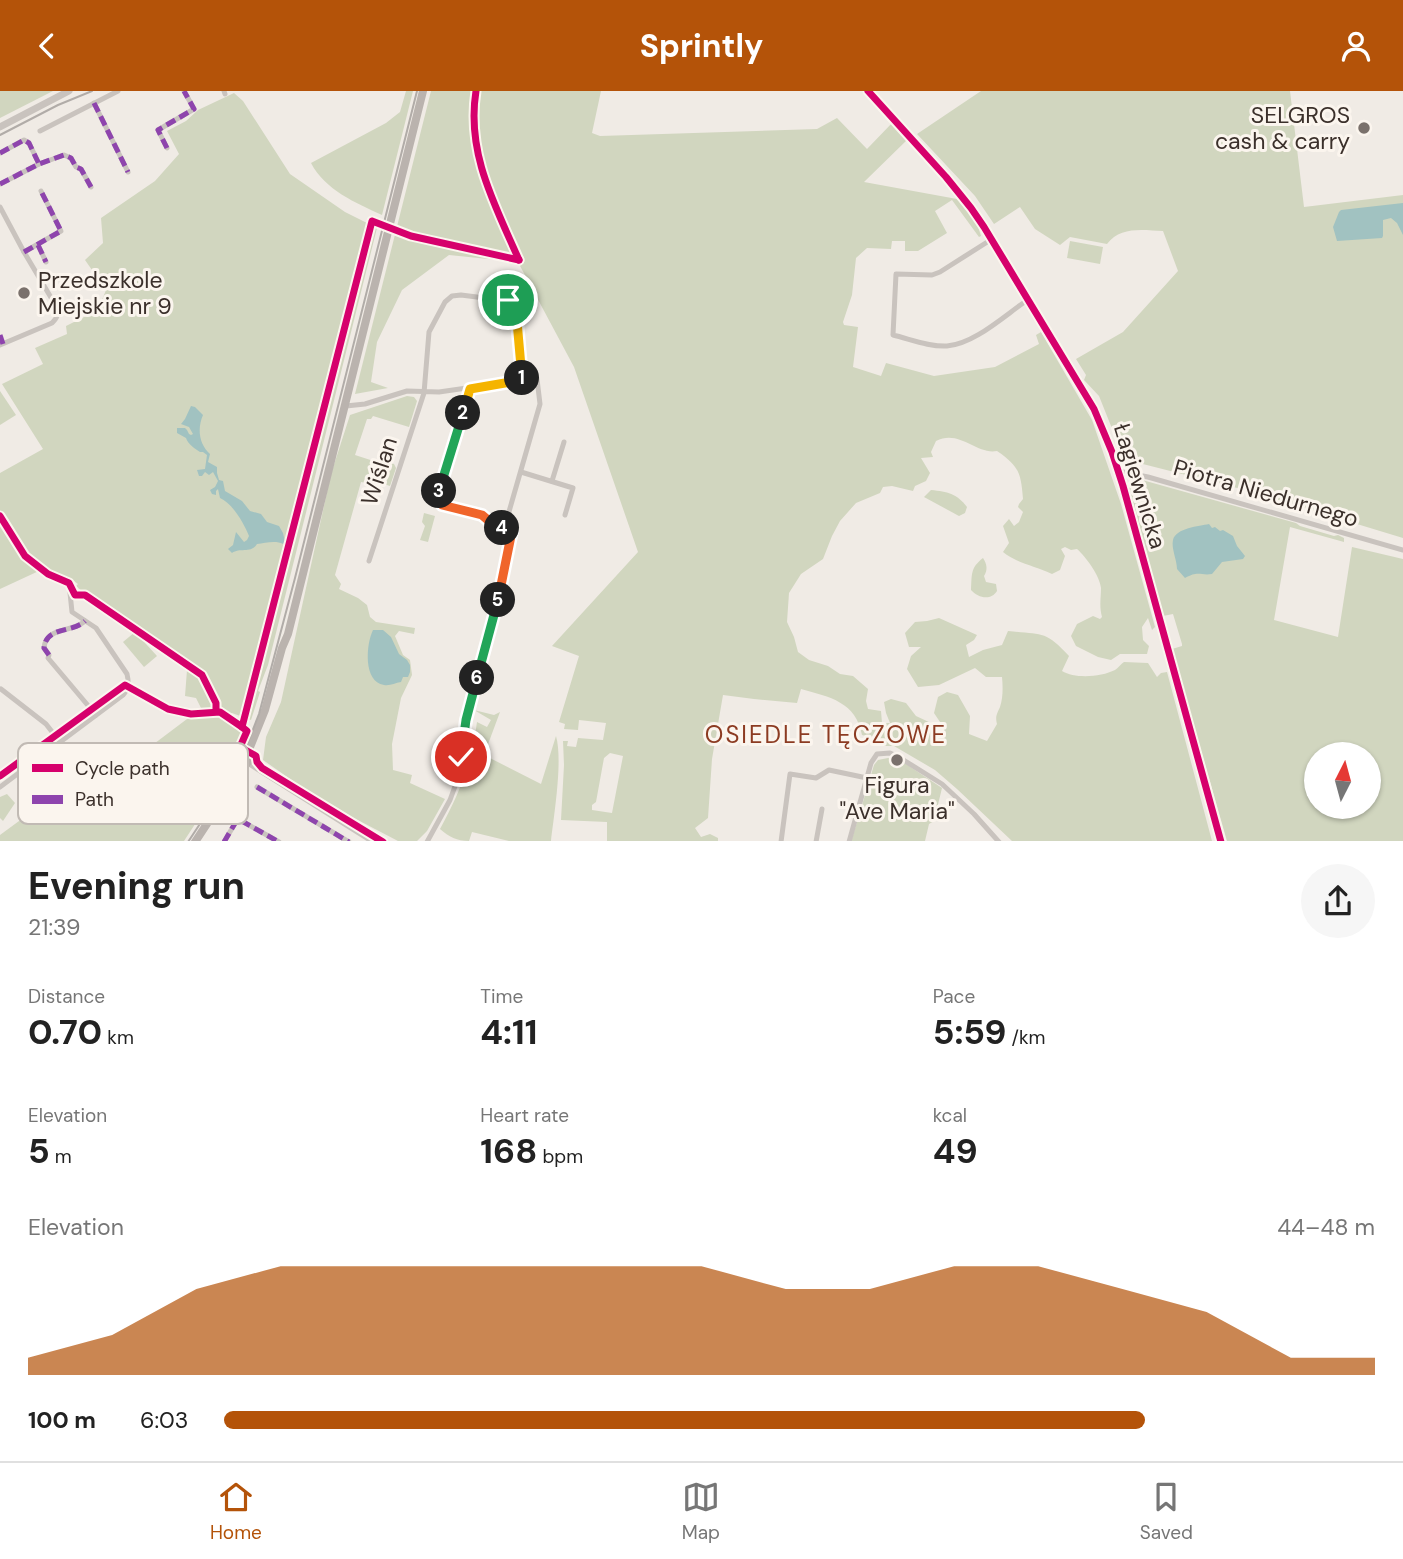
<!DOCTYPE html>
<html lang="en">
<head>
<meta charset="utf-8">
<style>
	body { margin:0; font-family:"DM Sans",sans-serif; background:#f6f6f6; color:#222; height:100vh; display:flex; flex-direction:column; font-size:26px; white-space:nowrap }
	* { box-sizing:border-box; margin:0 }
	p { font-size:23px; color:#767676 }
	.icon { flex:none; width:38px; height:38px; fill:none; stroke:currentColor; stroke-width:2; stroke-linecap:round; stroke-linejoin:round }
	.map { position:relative; height:750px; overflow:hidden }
	.panel { display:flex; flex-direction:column; background:#fff; flex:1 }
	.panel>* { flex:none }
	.needle { width:46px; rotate:6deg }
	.controls { position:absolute; left:1304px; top:651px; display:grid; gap:14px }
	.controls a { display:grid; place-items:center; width:77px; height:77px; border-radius:50%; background:#fff; box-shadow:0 2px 5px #0004; font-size:35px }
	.pin { position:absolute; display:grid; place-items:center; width:60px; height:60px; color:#fff; margin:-30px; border:4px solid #fff; border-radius:50%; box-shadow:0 2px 7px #0007 }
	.km { position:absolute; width:35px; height:35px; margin:-18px; border-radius:50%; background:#222; color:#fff; font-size:19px; line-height:35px; text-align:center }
	.round { display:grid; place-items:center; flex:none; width:74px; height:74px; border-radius:37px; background:#f6f6f6 }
	.summary { display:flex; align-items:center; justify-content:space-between; height:119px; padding:0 28px }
	h1 { font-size:38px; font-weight:700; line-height:52px }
	.metrics { display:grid; grid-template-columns:repeat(3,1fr); gap:10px; height:119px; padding:7px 28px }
	.metrics div { display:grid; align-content:center }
	.metrics b { font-size:35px; font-weight:700 }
	.metrics small { font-size:19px; font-weight:400 }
	.metrics p { font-size:19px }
	.chart { height:196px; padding:14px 28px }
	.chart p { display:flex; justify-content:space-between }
	.chart svg { width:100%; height:126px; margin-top:7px; fill:#b45309; opacity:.7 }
	ul { padding:0 28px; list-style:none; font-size:23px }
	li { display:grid; grid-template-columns:112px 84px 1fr; align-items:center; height:52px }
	li i { height:18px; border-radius:9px; background:#b45309 }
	header { display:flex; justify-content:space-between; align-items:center; height:91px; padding:0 28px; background:#b45309; color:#fff; font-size:32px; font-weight:700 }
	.tabs { display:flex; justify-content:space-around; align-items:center; height:98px; border-top:2px solid #e0e0e0; background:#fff; font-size:19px; color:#767676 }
	.tabs a { display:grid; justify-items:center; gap:4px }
	.tabs .on { color:#b45309 }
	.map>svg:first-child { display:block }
	.green { fill:#d1d6bf; fill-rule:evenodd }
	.water { fill:#a1c2c1 }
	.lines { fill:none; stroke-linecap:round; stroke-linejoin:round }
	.minor { stroke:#c9c3be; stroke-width:5 }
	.tertiary { stroke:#c9c3be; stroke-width:7 }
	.secondary { stroke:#bab3ae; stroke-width:8 }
	.tram { stroke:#b1aca8; stroke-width:2 }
	.quiet { stroke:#8e44ad; stroke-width:5; stroke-dasharray:10 5; stroke-linecap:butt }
	.cycleway-casing { stroke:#fbf5ee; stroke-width:11 }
	.cycleway { stroke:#d6006c; stroke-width:7 }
	.split-1-casing { stroke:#fff; stroke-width:14 }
	.split-2-casing { stroke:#fff; stroke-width:14 }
	.split-3-casing { stroke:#fff; stroke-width:14 }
	.split-4-casing { stroke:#fff; stroke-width:14 }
	.split-5-casing { stroke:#fff; stroke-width:14 }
	.split-6-casing { stroke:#fff; stroke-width:14 }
	.split-7-casing { stroke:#fff; stroke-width:14 }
	.split-1 { stroke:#f5b400; stroke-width:9 }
	.split-2 { stroke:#f5b400; stroke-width:9 }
	.split-3 { stroke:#22a559; stroke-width:9 }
	.split-4 { stroke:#f0652b; stroke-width:9 }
	.split-5 { stroke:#f0652b; stroke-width:9 }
	.split-6 { stroke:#22a559; stroke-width:9 }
	.split-7 { stroke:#22a559; stroke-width:9 }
	.poi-dot { fill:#7a716c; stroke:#fbf5ee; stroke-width:2.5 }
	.labels { text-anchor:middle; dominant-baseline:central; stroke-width:6; stroke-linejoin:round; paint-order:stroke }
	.poi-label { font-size:23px; fill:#3b302b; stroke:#fbf5ee; text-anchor:end }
	.street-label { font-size:23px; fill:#3b302b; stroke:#fbf5ee }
	.neighbourhood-label { font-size:24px; letter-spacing:2px; fill:#8c3b22; stroke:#fbf5ee }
	.key { fill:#fbf5ee; stroke:#c1bab4; stroke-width:2 }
	.key-label { font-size:19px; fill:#3b302b }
</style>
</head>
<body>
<header><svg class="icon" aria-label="back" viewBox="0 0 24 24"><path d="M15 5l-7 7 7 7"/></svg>Sprintly<svg class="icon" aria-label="person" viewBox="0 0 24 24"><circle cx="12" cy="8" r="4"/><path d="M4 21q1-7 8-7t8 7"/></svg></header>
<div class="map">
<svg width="1403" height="751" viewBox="0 0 1403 751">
	<rect width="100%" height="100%" fill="#f0ebe5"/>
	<g class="green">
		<path d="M0,0H53L0,27Z"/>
		<path d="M406,0H413L382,124C356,112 325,99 311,72L386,32L400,21Z"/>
		<path d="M431,0H601L592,42L600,45L817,38L837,27L867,58L893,31L907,49L864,91L957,108L976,129L981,145L979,146L952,109L935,120L947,142L918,160H905V150H892L891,158L867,157L856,167L852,204L843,231L844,234L858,236L853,276L881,285L886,272L934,285L995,276L1039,253L1036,244L1041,241L1092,329L1121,413L1155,536L1152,539L1148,527L1142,536L1143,549L1149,555L1147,563H1120L1111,569L1098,566L1076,555L1071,545L1077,533L1093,525L1100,528L1102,526C1099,515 1101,507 1101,497C1100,485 1086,466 1077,458L1071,459L1065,456L1061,458L1065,465L1060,479L1052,483C1036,475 1018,473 1003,461L1009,452L1003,435L1009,428L1014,435L1019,431L1023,421L1018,416L1019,413L1023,408C1021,382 1019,375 997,360C976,364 960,338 936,350L931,361L933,366L921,367L930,382L926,390L915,395L913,400L892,395L883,396L880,402L856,412L840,430L832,445L823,468L801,483L789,502L787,531L794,546L798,561L809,569L828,575L840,583L853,585L868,598L866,610L868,618L881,620L882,632H890L886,622L884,611L891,608L906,612L916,625L931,632L939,644L944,641V637L934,622L938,606L947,601L958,604L970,625L969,643L987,650L997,633C995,625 997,623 1000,616C1003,607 1003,596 1002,586H986L975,577L939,594L918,596L907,578L911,565L921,556H909L905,542L915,531L927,530L939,527L977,544L974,549L966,554L969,566L983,559L1002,554L1008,540C1042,544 1045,539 1069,565L1062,580C1075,588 1101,586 1115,579C1118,577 1121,573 1124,571L1148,572L1157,586L1161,582L1167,581L1212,750H1012L957,698L935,679L894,655H872L870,646L862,644C856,611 830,606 801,598L797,612L754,608L723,604L712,668L708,727L695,737L701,746L710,743L718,747V750H607V731L561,729L564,674L563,650H568L567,655L576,656L578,647L603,649L606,632L579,629L578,639L564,638L565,633L559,631L579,565L552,555L638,461L574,276L519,173L516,171L449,164L402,199L377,251L371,291L388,297L355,303ZM610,662L623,665L612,722L592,719V714L596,711L604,667Z"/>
		<path d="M981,0H1290L1304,116L1403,104V447L1245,399L1131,370L1121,360L1099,305L1084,289L1086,284L1076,268L1123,241L1178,180L1163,140C1143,139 1120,135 1107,153L1070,146L1060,154L1035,138L1020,116L994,133L975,105L917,43Z"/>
		<path d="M234,2L243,10L290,83L345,121L377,137L268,574L258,600L260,601L251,629L232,622L228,624L218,616L202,619L196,607L185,605L187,579L169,559L85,503L76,495L78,493L70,487L41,479L0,498V382L43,358L2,293L43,273L35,257L67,243L66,235L98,219L106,199L85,169L103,152L101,127L155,90L179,63L167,40L186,30L198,19Z"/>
		<path d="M1070,150L1103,156L1100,173L1067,167Z"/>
		<path d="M0,300L16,324L0,334Z"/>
		<path d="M407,305L414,306L417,310L409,336L373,325L371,328H367L355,364L389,375L391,372L394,373L396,377L390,395L368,388L366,392L361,391L335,484L341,493L339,498L358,507L367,514L370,526L376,531L415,537L414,543L399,540L395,545L403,564L410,569L412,584L401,607L392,653L393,679L412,684L410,692L445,708L427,740L417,750H398L352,726L296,692L263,669L266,646L281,611L331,383L350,324Z"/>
		<path d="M1135,387L1296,432L1300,435L1334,445L1338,444L1344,447V451L1290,436L1274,529L1338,546L1352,456L1403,468V750H1227L1172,558L1182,555V553L1173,523L1163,525L1129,396ZM1316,663H1368V716H1316Z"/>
		<path d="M931,399C948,401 956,402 967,416L965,422L959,425L924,406Z"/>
		<path d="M424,422L435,425L428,451L420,449L425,435L422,431Z"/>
		<path d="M983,467C987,473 988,479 984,485L986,491L996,493L997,500C991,510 978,507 971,499C972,484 970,477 983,467Z"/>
		<path d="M135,541L157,565L144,576L123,551Z"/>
		<path d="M474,619L494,624L500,621L484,664L541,693L556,645C563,669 554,724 551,750H509L472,741L469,750C457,750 449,746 440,738C453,714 467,686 470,658L473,657L477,631L487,636L491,629Z"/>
		<path d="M218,622L244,639L237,656L241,659L237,669L184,750H0V744L64,697L85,685L106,689L191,625Z"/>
		<path d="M888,667L906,673L942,697L934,730L929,733L925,750L851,751L874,674L878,669Z"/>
		<path d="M7,703L15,712L3,730L0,727V706Z"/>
	</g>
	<g class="water">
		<path d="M1403,112V144L1397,132L1391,127L1383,129V145L1382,147L1337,150L1333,136L1339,121L1341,119Z"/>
		<path d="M191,315L195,316L203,324C197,338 199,353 210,363L208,371L217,376V382L219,389L223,390L225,400L242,410L250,420L261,423L267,431L279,435L283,442L285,451L283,453C276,449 265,452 257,453C251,463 240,456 232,462L228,458L233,454L236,441L244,451L247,449L249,445C244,432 232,412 220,407L218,398L216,400V404L212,403L210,399L215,396L218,390L213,381L209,384L205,381L202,385H199L197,379L205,378L207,364L203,361H200C194,357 188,353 186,347L177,342V337H185L187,339L189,343L191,344L193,343L189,336L181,333L185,328Z"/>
		<path d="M1209,433L1212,437L1215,436L1220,440L1223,439L1233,445L1237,455L1245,465L1243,468L1222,471L1212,483C1200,485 1199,479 1185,487L1177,478C1177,469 1171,457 1173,449C1176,437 1199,435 1209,433Z"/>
		<path d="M373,539H383L391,546L399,563L407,569L410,574V581L408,586H403L401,591C395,592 390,595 384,594C363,591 366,553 373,539Z"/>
	</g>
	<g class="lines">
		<g class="minor">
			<path d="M224,0L225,3"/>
			<path d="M94,12L128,81"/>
			<path d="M40,40L118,0"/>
			<path d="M167,57L158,39L194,18L184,0"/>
			<path d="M0,62L24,49L29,52L39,73"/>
			<path d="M0,93L39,73L64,64L71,67L76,76L81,78L91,96"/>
			<path d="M0,116L24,161L56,215C59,222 58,226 52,232L0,254"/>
			<path d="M992,148L940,181L932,184L896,183L893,244C910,248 929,256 947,255C975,253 1006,223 1029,208"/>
			<path d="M38,154L46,171"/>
			<path d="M24,161L61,140L41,100"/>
			<path d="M346,315L365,313L407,300L439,301L522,289L516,217L508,210L461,204L452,205L445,211L429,241L424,302L369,470"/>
			<path d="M1118,380L1148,386L1403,459"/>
			<path d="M521,381L573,397L565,424"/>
			<path d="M552,390L564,351"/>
			<path d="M504,438L540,313L537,288"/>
			<path d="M85,530C73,542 46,535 44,557L49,564L48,567L96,624"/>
			<path d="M1,598L46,633L60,651"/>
			<path d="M246,671L373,751"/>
			<path d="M0,696L123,604C129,597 129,592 127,583L96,537L72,521L69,492"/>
			<path d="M257,696L349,751"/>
			<path d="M224,751L237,729H240L279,751"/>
			<path d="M427,751L450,709L458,687L466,629L503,489L512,440L495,435L482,424L442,414L438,407L445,377L470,297"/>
			<path d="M781,751L790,683L816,687L829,679L867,687"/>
			<path d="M816,751L822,718"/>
			<path d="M849,751L871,672L877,663L890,662L897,665L942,693L974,723L999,751"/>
		</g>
		<g class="tertiary">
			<path d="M868,0L946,86L971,117L984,136L1094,318L1112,361L1123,395L1221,751"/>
			<path d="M0,36L69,0"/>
		</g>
		<g class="secondary">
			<path d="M246,671V666L265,619L282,557L288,543L423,0"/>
			<path d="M195,751L249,669"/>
		</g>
		<g class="tram">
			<path d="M0,44L58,14L92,0"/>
			<path d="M188,751L217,707L245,659L259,623L295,487L417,0"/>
		</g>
		<g class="quiet">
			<path d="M94,12L128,81"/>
			<path d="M167,57L158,39L194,18L184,0"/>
			<path d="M0,62L24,49L29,52L39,73"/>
			<path d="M0,93L39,73L64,64L71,67L76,76L81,78L91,96"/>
			<path d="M38,154L46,171"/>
			<path d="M24,161L61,140L41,100"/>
			<path d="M0,244L3,253"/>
			<path d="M49,564L44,557C46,535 73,542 85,530"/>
			<path d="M257,696L349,751"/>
			<path d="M224,751L237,729H240L279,751"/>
		</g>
		<g class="cycleway-casing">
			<g id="cycleway">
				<path d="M476,0C466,62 495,114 519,169"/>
				<path d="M868,0L946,86L971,117L984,136L1094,318L1112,361L1123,395L1221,751"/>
				<path d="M0,425L25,465L48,483L69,492L75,504H85L202,584L216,612V620"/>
				<path d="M0,685L125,594L168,618L191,623L220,621L242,636"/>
				<path d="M383,751L262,677L257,671L256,665L240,656L247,640L242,636L372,130L411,145L519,169"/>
			</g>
		</g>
		<use href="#cycleway" class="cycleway"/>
	</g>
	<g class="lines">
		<g class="split-1-casing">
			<path id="split-1" d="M508,209L514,214L516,219L522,287"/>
		</g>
		<g class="split-2-casing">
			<path id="split-2" d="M463,322L470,298L522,289V287"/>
		</g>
		<g class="split-3-casing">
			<path id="split-3" d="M439,400L463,322"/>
		</g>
		<g class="split-4-casing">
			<path id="split-4" d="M439,400L438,407L442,414L482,424L495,435L502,437"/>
		</g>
		<g class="split-5-casing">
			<path id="split-5" d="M498,509L512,440L502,437"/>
		</g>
		<g class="split-6-casing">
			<path id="split-6" d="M477,587L498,509"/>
		</g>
		<g class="split-7-casing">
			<path id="split-7" d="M461,666L466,629L477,587"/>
		</g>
		<use href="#split-1" class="split-1"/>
		<use href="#split-2" class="split-2"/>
		<use href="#split-3" class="split-3"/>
		<use href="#split-4" class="split-4"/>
		<use href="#split-5" class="split-5"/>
		<use href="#split-6" class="split-6"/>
		<use href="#split-7" class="split-7"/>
	</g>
	<g class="poi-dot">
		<circle cx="1364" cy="37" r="7"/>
		<circle cx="24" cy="202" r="7"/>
		<circle cx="897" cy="669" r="7"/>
	</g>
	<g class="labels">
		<g class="poi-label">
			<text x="1350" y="24">SELGROS<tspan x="1350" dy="26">cash &amp; carry</tspan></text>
			<text x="38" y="189" text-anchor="start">Przedszkole<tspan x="38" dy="26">Miejskie nr 9</tspan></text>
			<text x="897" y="694" text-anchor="middle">Figura<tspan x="897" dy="26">"Ave Maria"</tspan></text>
		</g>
		<g class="street-label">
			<text transform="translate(379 380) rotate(-72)">Wiślan</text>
			<text transform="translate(1140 395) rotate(73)">Łagiewnicka</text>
			<text transform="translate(1266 402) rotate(16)">Piotra Niedurnego</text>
		</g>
		<g class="neighbourhood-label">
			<text x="826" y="643">OSIEDLE TĘCZOWE</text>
		</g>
	</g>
	<rect x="18" y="652" width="230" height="81" rx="10" class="key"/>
	<rect x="32" y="673" width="31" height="8" fill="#d6006c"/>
	<rect x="32" y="704" width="31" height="9" fill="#8e44ad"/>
	<g class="key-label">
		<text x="75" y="684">Cycle path</text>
		<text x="75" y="715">Path</text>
	</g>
</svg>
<div class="controls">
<a><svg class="needle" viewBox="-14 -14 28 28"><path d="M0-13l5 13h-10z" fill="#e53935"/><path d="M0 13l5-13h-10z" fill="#767676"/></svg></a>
</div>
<div class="pin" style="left:508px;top:209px;background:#1e9e55"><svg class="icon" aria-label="arrive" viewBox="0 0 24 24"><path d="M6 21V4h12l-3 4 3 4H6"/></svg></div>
<div class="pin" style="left:461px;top:666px;background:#d93025"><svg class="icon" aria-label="check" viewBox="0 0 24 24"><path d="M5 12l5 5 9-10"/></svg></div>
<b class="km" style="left:522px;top:287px">1</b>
<b class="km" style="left:463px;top:322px">2</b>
<b class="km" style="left:439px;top:400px">3</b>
<b class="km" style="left:502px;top:437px">4</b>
<b class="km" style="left:498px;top:509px">5</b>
<b class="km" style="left:477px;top:587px">6</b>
</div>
<section class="panel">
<div class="summary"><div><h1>Evening run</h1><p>21:39</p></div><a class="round"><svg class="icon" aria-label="share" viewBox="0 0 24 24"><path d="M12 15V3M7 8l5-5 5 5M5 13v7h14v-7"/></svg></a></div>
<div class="metrics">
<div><p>Distance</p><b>0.70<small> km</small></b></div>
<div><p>Time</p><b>4:11</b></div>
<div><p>Pace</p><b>5:59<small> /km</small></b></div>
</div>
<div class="metrics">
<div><p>Elevation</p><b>5<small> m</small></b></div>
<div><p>Heart rate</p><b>168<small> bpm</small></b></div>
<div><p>kcal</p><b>49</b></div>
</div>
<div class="chart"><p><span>Elevation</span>44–48 m</p>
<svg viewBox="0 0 160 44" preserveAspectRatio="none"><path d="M0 44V38L10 30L20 14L30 6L40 6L50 6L60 6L70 6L80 6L90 14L100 14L110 6L120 6L130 14L140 22L150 38L160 38V44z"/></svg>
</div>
<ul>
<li><b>100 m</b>6:03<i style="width:80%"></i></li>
</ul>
</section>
<nav class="tabs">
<a class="on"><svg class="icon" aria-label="home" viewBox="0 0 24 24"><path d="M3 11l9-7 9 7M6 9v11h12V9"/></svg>Home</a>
<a><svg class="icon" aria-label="map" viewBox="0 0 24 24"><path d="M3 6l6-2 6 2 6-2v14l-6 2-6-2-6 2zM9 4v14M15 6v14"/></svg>Map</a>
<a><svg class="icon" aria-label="saved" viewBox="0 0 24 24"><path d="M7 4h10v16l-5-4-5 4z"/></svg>Saved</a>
</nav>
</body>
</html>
